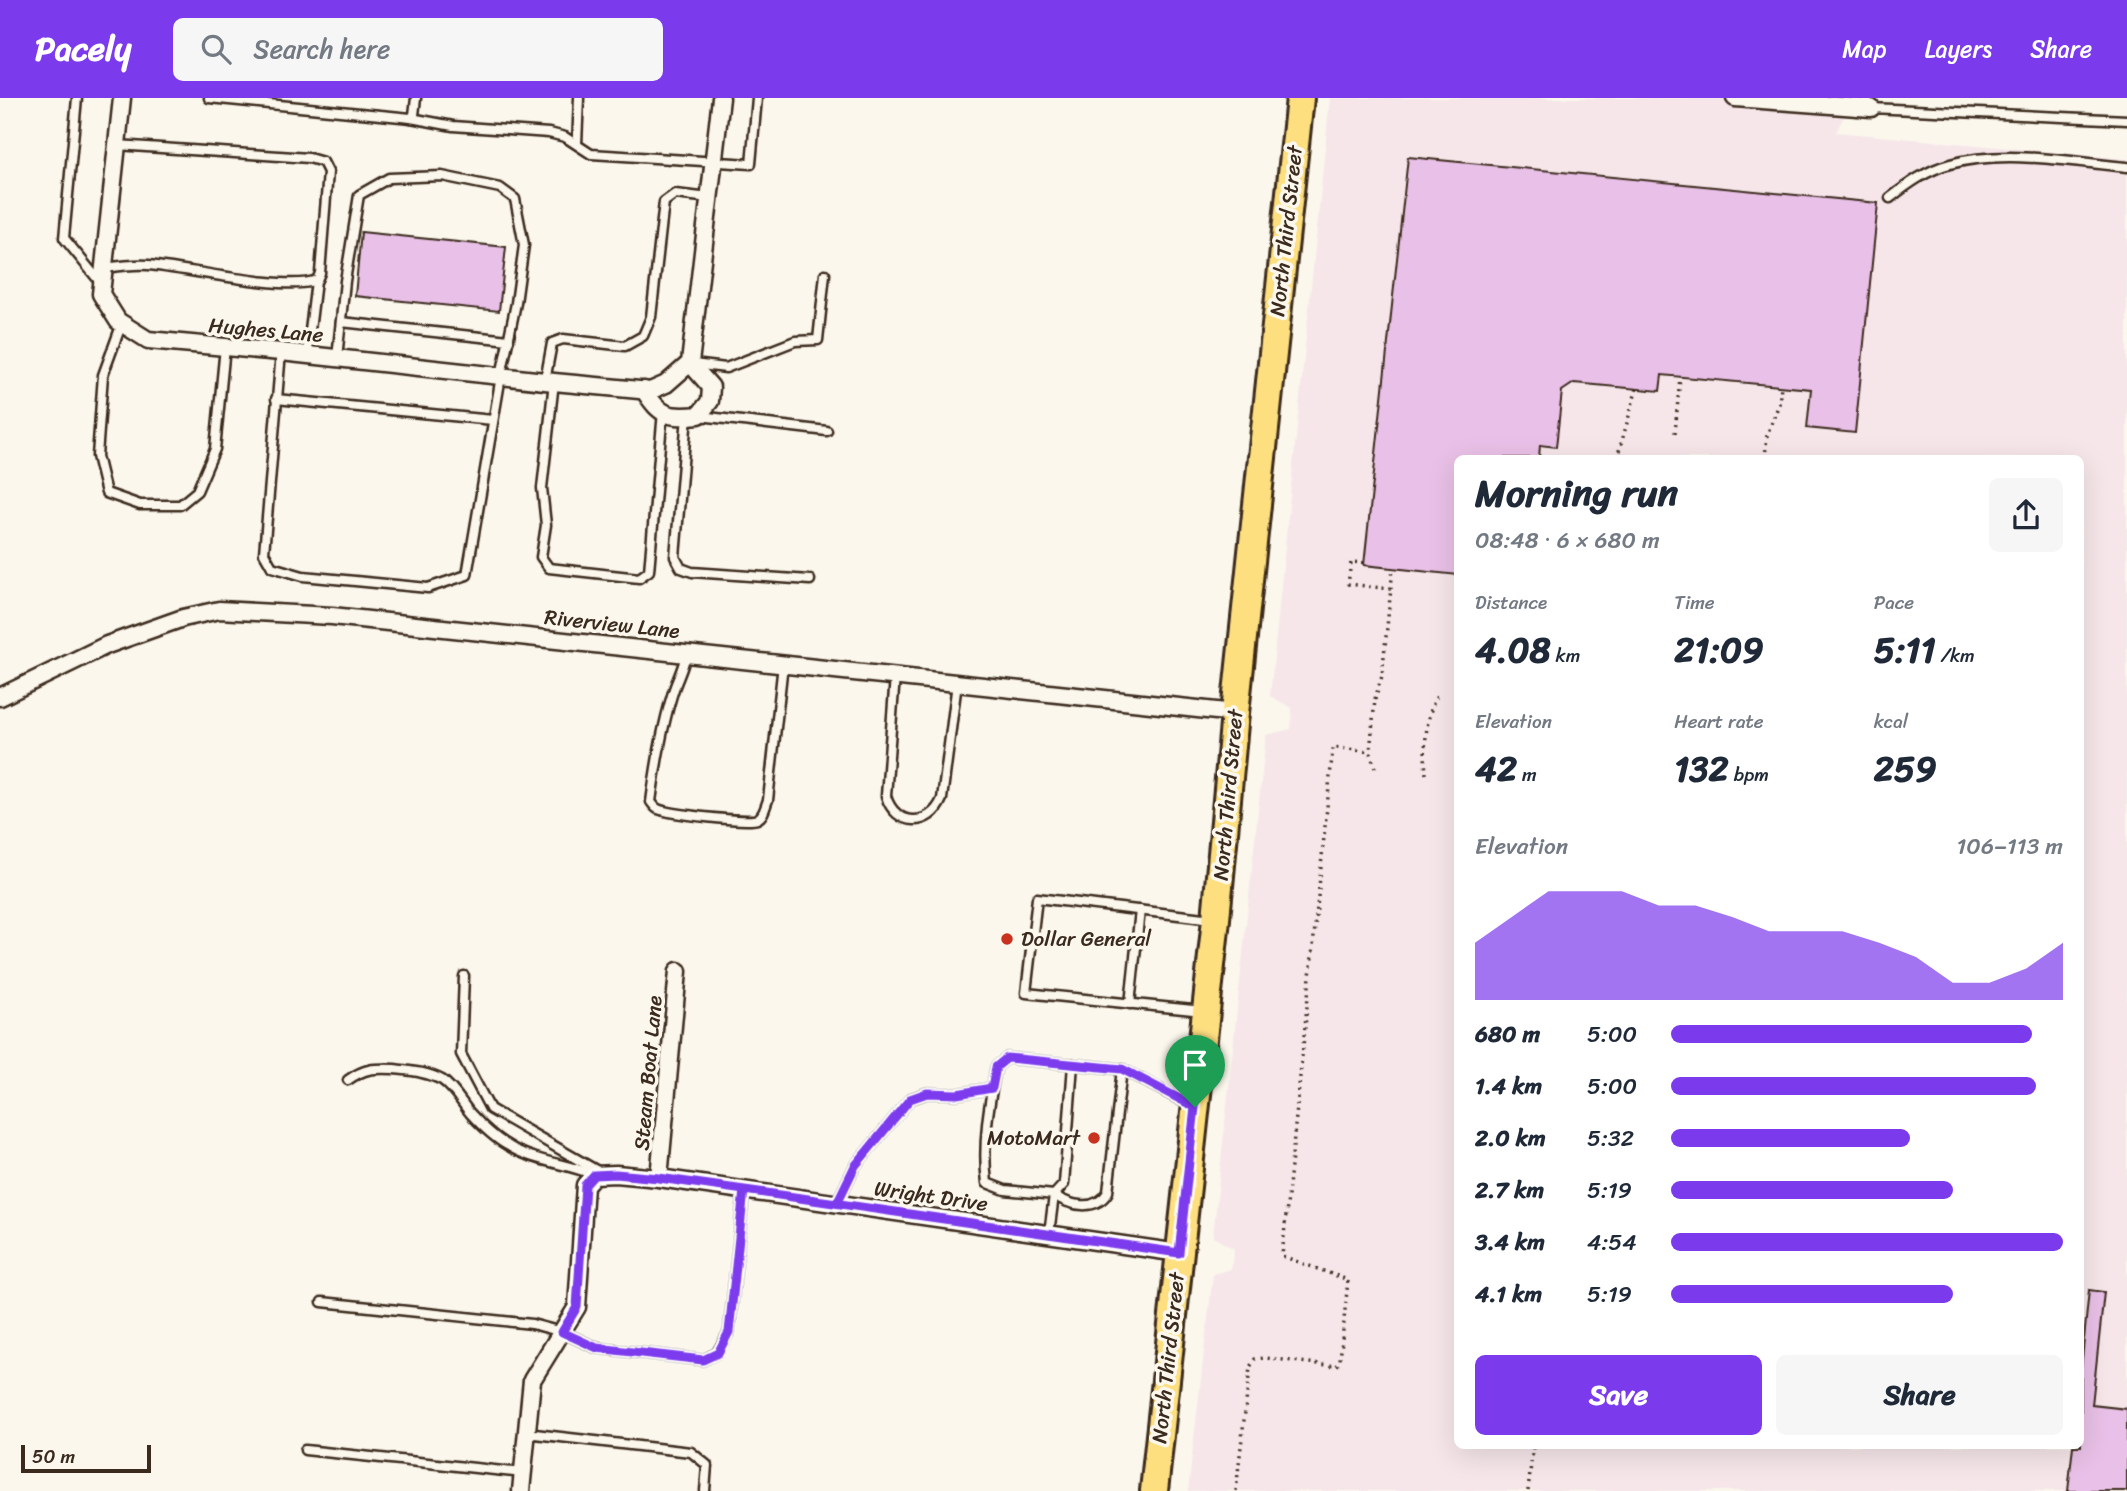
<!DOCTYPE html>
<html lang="en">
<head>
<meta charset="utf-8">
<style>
	body { margin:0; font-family:Sriracha,sans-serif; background:#f6f6f7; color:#1f2937; height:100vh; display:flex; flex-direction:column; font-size:26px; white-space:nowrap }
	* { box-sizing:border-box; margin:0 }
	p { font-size:23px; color:#747a83 }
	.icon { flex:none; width:38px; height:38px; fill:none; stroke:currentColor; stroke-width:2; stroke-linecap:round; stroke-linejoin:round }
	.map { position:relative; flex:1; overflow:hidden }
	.drawer { position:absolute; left:1454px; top:357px; width:630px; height:994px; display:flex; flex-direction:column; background:#fff; border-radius:10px; box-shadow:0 7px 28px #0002 }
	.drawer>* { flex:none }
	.scale { position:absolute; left:21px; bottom:18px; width:130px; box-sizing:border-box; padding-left:7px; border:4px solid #3b2a1e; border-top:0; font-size:19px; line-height:24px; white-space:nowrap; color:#3b2a1e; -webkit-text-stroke:5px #fbf7ec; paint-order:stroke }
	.pin { position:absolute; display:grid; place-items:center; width:60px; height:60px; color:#fff; margin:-72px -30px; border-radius:50% 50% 50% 0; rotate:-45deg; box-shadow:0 0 7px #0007 }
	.pin .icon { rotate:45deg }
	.round { display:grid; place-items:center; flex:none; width:74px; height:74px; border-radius:10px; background:#f6f6f7 }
	.summary { display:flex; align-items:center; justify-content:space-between; height:119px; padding:0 21px }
	h1 { font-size:38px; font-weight:700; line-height:52px }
	.figures { display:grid; grid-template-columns:repeat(3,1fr); gap:10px; height:119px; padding:7px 21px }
	.figures div { display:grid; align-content:center }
	.figures b { font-size:35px; font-weight:700 }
	.figures small { font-size:19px; font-weight:400 }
	.figures p { font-size:19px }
	.chart { height:196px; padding:14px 21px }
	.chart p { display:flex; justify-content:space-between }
	.chart svg { width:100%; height:126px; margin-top:7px; fill:#7c3aed; opacity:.7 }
	.button { display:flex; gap:14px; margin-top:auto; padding:14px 21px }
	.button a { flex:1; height:80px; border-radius:10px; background:#7c3aed; color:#fff; font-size:28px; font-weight:700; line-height:80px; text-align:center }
	.button a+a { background:#f6f6f7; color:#1f2937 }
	ul { padding:0 21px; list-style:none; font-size:23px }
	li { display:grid; grid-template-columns:112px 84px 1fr; align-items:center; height:52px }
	li i { height:18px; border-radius:9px; background:#7c3aed }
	header { display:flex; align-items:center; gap:42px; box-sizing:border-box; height:98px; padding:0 35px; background:#7c3aed; color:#fff }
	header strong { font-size:33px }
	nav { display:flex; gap:38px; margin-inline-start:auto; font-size:24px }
	.search { width:490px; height:63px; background:#f6f6f7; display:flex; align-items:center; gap:18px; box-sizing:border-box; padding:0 24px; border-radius:10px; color:#747a83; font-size:26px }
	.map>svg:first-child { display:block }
	.built { fill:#f6e6ea; fill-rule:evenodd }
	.building { fill:#e9c0e7; stroke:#3b2a1e; stroke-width:2 }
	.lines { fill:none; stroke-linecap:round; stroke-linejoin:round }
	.service-casing { stroke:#3b2a1e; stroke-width:13 }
	.minor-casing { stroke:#3b2a1e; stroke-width:21 }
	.primary-casing { stroke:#3b2a1e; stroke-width:32 }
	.path { stroke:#3b2a1e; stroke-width:3.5; stroke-dasharray:2 5; stroke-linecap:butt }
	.service { stroke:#fbf7ec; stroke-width:8 }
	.minor { stroke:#fbf7ec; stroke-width:16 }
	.primary { stroke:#fedf80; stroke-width:26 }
	.route-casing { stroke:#fff; stroke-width:14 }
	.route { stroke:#7c3aed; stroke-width:9 }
	.poi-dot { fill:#c8321e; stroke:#fbf7ec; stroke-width:2.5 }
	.labels { text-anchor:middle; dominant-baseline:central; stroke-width:7; stroke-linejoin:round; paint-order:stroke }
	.street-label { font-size:21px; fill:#3b2a1e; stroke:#fbf7ec }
	.poi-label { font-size:21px; fill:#3b2a1e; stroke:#fbf7ec; text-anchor:start }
</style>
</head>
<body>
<header>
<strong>Pacely</strong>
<div class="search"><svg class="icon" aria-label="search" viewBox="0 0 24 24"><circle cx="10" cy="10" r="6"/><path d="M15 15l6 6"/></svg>Search here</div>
<nav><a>Map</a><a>Layers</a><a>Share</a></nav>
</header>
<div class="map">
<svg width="2127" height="1393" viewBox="0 0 2127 1393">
	<rect width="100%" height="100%" fill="#fbf7ec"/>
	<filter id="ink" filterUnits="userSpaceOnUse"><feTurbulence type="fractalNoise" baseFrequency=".0143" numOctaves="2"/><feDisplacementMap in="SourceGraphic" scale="14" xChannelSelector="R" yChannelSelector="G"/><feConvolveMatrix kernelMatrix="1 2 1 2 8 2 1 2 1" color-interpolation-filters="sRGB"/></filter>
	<g filter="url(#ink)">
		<path class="built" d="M1330,0H1853L1836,34L2127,61V1393H1188L1213,1176L1231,1171L1234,1151L1213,1139L1266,637L1291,631L1292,610L1270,598ZM1458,360H2081V1348H1458Z"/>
		<g class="building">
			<path d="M1408,59L1878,105L1855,335L1807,330L1811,291L1662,277L1660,293L1574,285L1562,293L1556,349L1540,347L1539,360H1458V477L1364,467Z"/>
			<path d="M361,134L506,149L499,213L355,198Z"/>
			<path d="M2089,1192L2104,1194L2092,1307L2127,1311V1393H2068L2073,1348H2081V1271Z"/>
		</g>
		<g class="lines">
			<g class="service-casing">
				<g id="service">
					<path d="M77,0L64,140L100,184"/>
					<path d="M209,0L411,20L414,17L416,0"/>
					<path d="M1871,10L2127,22"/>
					<path d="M411,20L453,28L549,35L565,39L591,56L751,66L757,0"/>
					<path d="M577,46L579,0"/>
					<path d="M1890,100C1908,86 1927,72 1950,66C2004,51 2072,64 2127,69"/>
					<path d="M104,170C119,168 133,166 148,167C185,170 288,194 317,182L320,175L328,74L323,64L309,60L117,47"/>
					<path d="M341,224L509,242"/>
					<path d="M122,225L103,277L97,358L106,395L140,407H180L197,393L215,351L225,249"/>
					<path d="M281,254L264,455L272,469L303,478L428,490L467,477L501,278L516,205L524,147L515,101L500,90L442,78L389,80L359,97L345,183L337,260"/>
					<path d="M307,257L316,183"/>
					<path d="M693,266L726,270L795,243L818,242L825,176"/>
					<path d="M545,283L552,245L563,241L625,248L643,238L651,219L664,104L675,96L710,100"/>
					<path d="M554,284L542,390L546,427L541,459L549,470L639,480L649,473L663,313"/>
					<path d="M276,301L493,322"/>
					<path d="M687,318L675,459L681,470L692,474L810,482"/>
					<path d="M700,318L827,333"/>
					<path d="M686,555C684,569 678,579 674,591C662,627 656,666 651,704C653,706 655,710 658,711C668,716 750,725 757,721C764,718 765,709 768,702L783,566"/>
					<path d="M895,578L886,698C895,729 930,730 942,701L957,585"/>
					<path d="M464,878L461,956L490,1011L601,1075"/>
					<path d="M1130,906L1140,812"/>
					<path d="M1203,913L1026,895L1037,800L1212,821"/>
					<path d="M1073,966L1064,1086L1054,1097C1070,1108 1096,1114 1108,1094L1122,971"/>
					<path d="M348,982C365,970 374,970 394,971C411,973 427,974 442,982C454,990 461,1004 470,1015C481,1027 493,1039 507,1047C533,1064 566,1065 594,1077"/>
					<path d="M837,1105L855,1068L910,1001L927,995L957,996L992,990"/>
					<path d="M1049,1136L1054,1097L1005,1092L987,1085C982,1046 989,1007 996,969L1007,960L1122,971L1192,1008"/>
					<path d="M322,1204L532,1226L562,1234L597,1250L703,1262L717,1255L729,1234L744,1092"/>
					<path d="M526,1335L691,1354L707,1367L705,1393"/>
					<path d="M305,1352L523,1375"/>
				</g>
			</g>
			<g class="minor-casing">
				<g id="minor">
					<path d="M122,0L101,196L118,223L148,242L281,254L554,284L650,293L666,286L690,265L721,0"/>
					<path d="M1735,0L1871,10"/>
					<path d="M644,292C661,319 669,320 699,317L710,303L711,289L690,265"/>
					<path d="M0,599L107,547L183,520L219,512L332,518L1235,615"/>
					<path d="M659,1080L678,873"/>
					<path d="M521,1393L532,1282L577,1209L585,1087L594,1077L616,1076L659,1080L1179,1155"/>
				</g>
			</g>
			<g class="primary-casing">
				<path id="primary" d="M1154,1393L1216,821L1235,615L1300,0"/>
			</g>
			<g class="path">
				<path d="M1675,335L1680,279"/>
				<path d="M1617,360L1637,290"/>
				<path d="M1765,360L1767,337L1779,306L1781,288"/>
				<path d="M1364,465L1351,464L1348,486L1391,491"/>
				<path d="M1375,670L1370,654L1375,601L1382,578L1393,470"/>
				<path d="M1426,676C1424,652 1425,618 1437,598"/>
				<path d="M1236,1393L1250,1269L1255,1261L1265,1260L1337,1268L1340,1262L1348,1182L1282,1158L1333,649L1370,654"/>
				<path d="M1528,1393L1533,1348"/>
			</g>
			<use href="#service" class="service"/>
			<use href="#minor" class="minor"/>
			<use href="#primary" class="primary"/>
		</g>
	</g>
	<g class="lines" filter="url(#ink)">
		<g class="route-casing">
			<path id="route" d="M1195,1009L1122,971L1007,960L996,969L992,990L957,996L927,995L910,1001L855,1068L837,1105L659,1080L616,1076L594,1077L585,1087L577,1209L562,1234L597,1250L703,1262L718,1255L729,1234L744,1092L1179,1155L1195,1009"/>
		</g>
		<use href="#route" class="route"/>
	</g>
	<g class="poi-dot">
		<circle cx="1007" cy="841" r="7"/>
		<circle cx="1094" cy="1040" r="7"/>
	</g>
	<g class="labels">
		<g class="street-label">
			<text transform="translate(1286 133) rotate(-84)">North Third Street</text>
			<text transform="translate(266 232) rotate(5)">Hughes Lane</text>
			<text transform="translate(612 526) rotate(6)">Riverview Lane</text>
			<text transform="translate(1228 697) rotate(-85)">North Third Street</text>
			<text transform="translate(648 975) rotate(-85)">Steam Boat Lane</text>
			<text transform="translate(931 1098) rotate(8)">Wright Drive</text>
			<text transform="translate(1168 1260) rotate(-84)">North Third Street</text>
		</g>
		<g class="poi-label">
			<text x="1021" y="841">Dollar General</text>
			<text x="1080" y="1040" text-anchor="end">MotoMart</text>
		</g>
	</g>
</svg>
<div class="scale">50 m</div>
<div class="pin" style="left:1195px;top:1009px;background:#1e9e55"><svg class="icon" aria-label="arrive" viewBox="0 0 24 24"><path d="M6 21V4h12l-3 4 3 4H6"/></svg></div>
<section class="drawer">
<div class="summary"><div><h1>Morning run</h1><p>08:48 · 6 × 680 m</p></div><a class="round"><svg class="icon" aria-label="share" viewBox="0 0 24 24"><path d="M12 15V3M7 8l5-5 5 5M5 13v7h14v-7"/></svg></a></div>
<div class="figures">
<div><p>Distance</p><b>4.08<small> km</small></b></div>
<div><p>Time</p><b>21:09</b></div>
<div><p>Pace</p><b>5:11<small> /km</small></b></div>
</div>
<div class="figures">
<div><p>Elevation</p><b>42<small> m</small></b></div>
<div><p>Heart rate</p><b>132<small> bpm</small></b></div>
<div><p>kcal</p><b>259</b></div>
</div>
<div class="chart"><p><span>Elevation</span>106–113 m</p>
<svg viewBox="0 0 160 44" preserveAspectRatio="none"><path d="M0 44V24L10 15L20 6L30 6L40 6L50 11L60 11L70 15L80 20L90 20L100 20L110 24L120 29L130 38L140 38L150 33L160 24V44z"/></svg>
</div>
<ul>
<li><b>680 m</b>5:00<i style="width:92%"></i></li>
<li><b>1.4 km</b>5:00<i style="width:93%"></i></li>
<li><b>2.0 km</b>5:32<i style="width:61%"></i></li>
<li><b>2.7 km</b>5:19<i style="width:72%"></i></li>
<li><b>3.4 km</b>4:54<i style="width:100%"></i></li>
<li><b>4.1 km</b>5:19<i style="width:72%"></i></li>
</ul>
<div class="button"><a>Save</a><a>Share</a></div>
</section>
</div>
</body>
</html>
